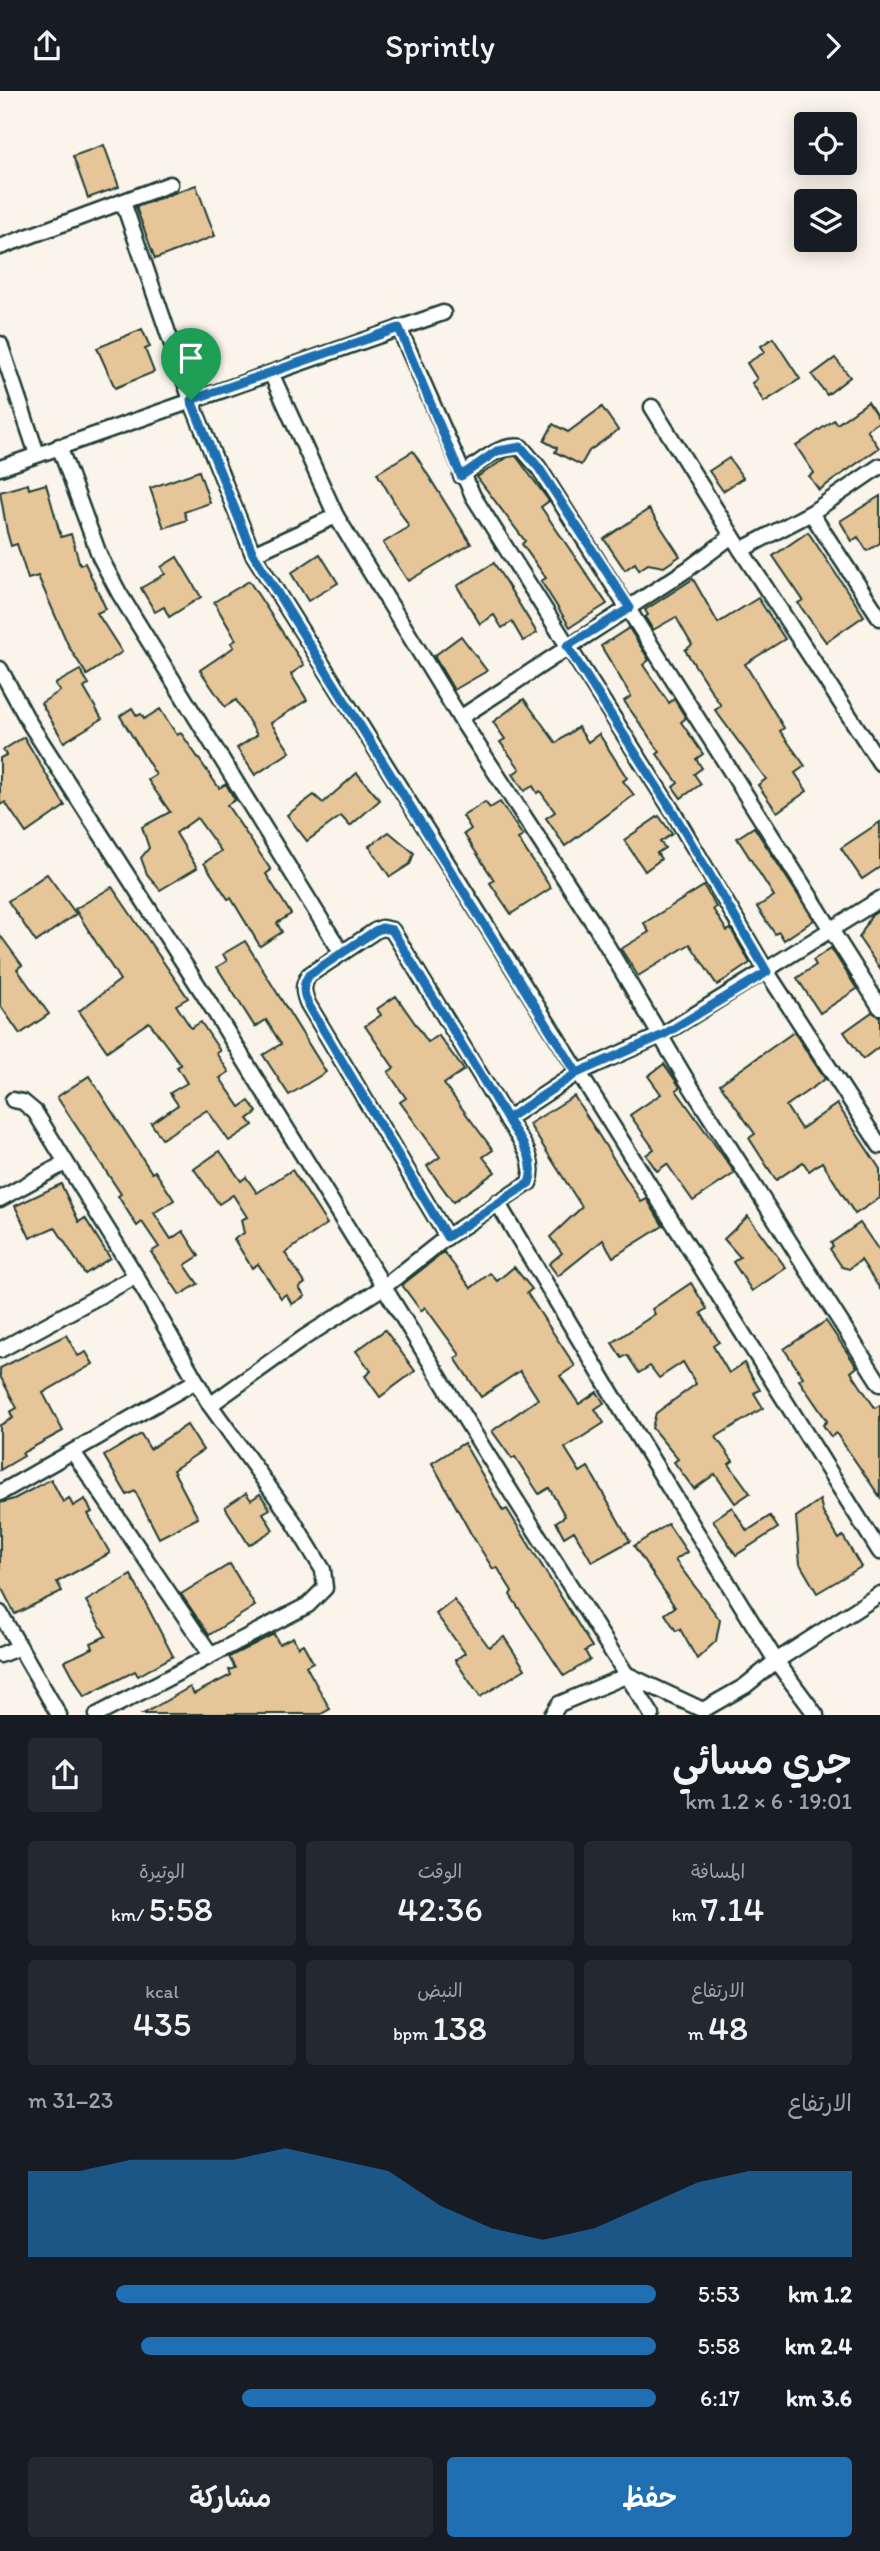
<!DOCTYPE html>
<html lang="ar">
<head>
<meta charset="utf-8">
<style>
	body { margin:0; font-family:Itim,"Playpen Sans Arabic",sans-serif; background:#242831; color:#f1f3f6; direction:rtl; height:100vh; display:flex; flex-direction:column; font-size:26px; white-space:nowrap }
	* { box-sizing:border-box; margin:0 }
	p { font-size:23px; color:#9ea1a6 }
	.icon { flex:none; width:38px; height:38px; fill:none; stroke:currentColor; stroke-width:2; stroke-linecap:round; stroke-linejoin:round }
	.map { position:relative; height:1624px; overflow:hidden; direction:ltr }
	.side { display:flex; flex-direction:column; background:#171b24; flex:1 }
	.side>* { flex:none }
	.fabs { position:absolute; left:794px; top:21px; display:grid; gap:14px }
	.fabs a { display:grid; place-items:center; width:63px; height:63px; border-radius:7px; background:#171b24; box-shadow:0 4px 18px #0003; font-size:35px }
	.pin { position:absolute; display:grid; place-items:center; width:60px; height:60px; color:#fff; margin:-72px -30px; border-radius:50% 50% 50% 0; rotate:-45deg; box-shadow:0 0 7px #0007 }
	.pin .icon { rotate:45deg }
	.round { display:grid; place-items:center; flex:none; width:74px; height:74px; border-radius:7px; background:#242831 }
	.headline { display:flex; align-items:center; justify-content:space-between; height:119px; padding:0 28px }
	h1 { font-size:38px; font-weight:600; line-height:52px }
	.metrics { display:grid; grid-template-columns:repeat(3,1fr); gap:10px; height:119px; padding:7px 28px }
	.metrics div { display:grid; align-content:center; border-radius:7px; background:#242831; text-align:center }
	.metrics b { font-size:35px; font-weight:600 }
	.metrics small { font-size:19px; font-weight:400 }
	.metrics p { font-size:19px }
	.chart { height:196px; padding:14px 28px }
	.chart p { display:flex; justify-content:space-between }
	.chart svg { width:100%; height:126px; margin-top:7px; fill:#1f6fb2; opacity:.7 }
	.action { display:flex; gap:14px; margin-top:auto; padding:14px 28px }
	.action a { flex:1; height:80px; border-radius:7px; background:#1f6fb2; color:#fff; font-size:28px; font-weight:600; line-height:80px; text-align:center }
	.action a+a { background:#242831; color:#f1f3f6 }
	ul { padding:0 28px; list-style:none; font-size:23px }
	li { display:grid; grid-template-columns:112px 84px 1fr; align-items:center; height:52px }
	li i { height:18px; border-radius:9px; background:#1f6fb2 }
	header { display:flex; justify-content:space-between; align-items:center; height:91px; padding:0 28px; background:#171b24; font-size:32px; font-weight:600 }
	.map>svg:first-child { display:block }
	.building { fill:#e6c699; stroke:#1f3d34; stroke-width:2 }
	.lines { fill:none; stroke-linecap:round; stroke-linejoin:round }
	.street-casing { stroke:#1f3d34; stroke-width:19 }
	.street { stroke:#fff; stroke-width:14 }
	.route-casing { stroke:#fff; stroke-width:14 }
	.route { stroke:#1f6fb2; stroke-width:9 }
</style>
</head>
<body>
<header><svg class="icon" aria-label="forward" viewBox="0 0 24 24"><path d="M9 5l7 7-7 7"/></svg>Sprintly<svg class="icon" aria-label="share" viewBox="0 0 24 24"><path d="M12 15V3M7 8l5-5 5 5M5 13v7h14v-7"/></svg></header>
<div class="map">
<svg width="880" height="1624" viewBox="0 0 880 1624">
	<rect width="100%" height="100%" fill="#faf4eb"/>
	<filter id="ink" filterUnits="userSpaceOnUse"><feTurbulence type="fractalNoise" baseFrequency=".0143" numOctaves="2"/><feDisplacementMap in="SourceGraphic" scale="14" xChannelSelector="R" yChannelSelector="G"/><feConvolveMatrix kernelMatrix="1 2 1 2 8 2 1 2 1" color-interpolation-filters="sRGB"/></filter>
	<g filter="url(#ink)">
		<g class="building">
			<path d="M104,54L119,96L88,107L73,65Z"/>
			<path d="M196,94L215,145L155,168L136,116Z"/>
			<path d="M142,238L150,256L145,258L154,281L115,297L97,257Z"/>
			<path d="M773,247L800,288L764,311L752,292L757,288L747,272L765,261L761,255Z"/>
			<path d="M835,267L850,286L827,304L812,284Z"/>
			<path d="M868,311L880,330L867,339L879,357L819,399L809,385L814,382L796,355L834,329L837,333Z"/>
			<path d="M602,316L618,339L589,360L581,374L555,361L557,357L544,350L553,333L568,341Z"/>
			<path d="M413,360L471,453L408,490L383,452L409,436L377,382Z"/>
			<path d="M516,365L549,410L541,416L607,513L570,536L541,490L546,487L522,453L525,450L477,386L508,366Z"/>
			<path d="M729,367L743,387L723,400L709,380Z"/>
			<path d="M199,380L210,412L184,421L187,429L164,437L150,397Z"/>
			<path d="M28,393L29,398L46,393L61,446L71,443L80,474L85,472L106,518L97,522L122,561L87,584L69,556L38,485L28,488L17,453L11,455L7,441L0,401Z"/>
			<path d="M880,405V452L867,460L858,446L852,450L840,430Z"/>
			<path d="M649,418L680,465L664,476L648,473L639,479L635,472L625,479L604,448Z"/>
			<path d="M808,441L864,525L826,551L798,512L803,509L773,465Z"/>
			<path d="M320,463L338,492L308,510L291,482Z"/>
			<path d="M177,466L201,506L169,526L164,516L155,521L141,497L165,483L161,476Z"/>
			<path d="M494,472L537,542L523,550L512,531L502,537L494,524L480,533L457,495Z"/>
			<path d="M693,488L718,532L758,507L785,548L745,573L784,637L780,640L805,675L795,682L807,700L777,721L758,694L766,688L715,619L721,615L685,559L692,554L676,526L653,539L645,526L648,524L645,519Z"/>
			<path d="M249,490L304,574L291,583L307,609L271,632L290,661L255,684L237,657L257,644L236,609L225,616L200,579L234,556L231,552L236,549L214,511Z"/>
			<path d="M629,537L649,569L643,574L669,612L674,608L686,627L681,631L703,663L696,668L702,677L694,683L701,693L681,707L673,696L678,692L657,663L660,661L624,610L631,605L601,555Z"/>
			<path d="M461,545L487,580L454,599L434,565Z"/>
			<path d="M80,579L89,593L84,597L102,628L64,651L41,612L60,600L55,593Z"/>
			<path d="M524,608L556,652L578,636L588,651L599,643L627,687L623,690L634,704L565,755L546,727L555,721L540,700L537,702L533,695L524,700L513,683L520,678L500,651L505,648L493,631Z"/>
			<path d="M132,617L137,625L141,623L144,628L160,618L177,644L181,642L219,697L226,693L235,709L227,714L271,779L266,783L291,823L277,832L282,841L260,855L231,807L228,808L204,772L221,760L197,727L176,742L197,777L160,799L147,783L141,767L149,757L142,736L170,721L148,689L156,684L120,625Z"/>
			<path d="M24,646L65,715L26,742L5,711L0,714V667L6,664L3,659Z"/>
			<path d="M357,682L380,709L350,735L341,725L307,750L287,724L314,704L323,712Z"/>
			<path d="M485,711L490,717L500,711L523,745L518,748L551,797L511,823L490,792L494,789L464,743L471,738L463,725Z"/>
			<path d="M659,725L672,743L660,751L665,757L657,762L661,768L645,780L624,749Z"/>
			<path d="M880,731V776L862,788L841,757Z"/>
			<path d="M754,736L814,829L784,849L779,841L775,843L757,816L774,805L737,747Z"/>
			<path d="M389,741L414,762L410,773L390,786L369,755Z"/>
			<path d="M47,783L76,823L36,851L8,810Z"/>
			<path d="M704,795L716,816L713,818L727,840L731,838L750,872L717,894L690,853L638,885L621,858L649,841L644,832Z"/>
			<path d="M112,796L188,907L176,914L191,937L201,931L220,960L216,962L229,981L220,987L240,1016L249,1010L257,1021L248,1028L253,1034L229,1050L207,1019L162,1048L151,1032L178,1014L170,1002L187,992L177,976L181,974L149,931L107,960L79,920L120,889L75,818Z"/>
			<path d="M880,819V878L859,847L871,825Z"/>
			<path d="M0,844L22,874L17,878L49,923L20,943L0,914Z"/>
			<path d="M245,850L326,981L289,1004L263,964L281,953L266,929L255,936L217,876L227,870L223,863Z"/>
			<path d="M831,857L857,898L820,922L797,887L816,874L813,869Z"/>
			<path d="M396,905L428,951L438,944L464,979L444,993L493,1059L483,1066L495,1081L453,1111L427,1075L440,1066L400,1011L406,1007L388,981L394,977L365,935L381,924L377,918Z"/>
			<path d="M872,921L880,926V955L863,968L844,941Z"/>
			<path d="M794,941L825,988L786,1015L801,1038L837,1013L880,1078V1107L855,1123L822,1071L809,1080L803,1071L776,1089L749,1047L755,1043L720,993Z"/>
			<path d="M664,973L680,996L676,999L735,1082L693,1110L667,1073L657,1080L646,1064L654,1058L630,1024L661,1003L648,985Z"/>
			<path d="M89,985L152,1082L155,1080L174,1109L154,1122L171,1148L183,1140L199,1165L185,1174L198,1193L180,1204L151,1161L159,1156L142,1131L137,1135L118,1105L121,1103L57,1006Z"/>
			<path d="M574,1005L641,1111L647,1108L663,1135L613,1166L603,1149L558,1185L549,1173L562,1162L550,1146L582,1116L529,1033Z"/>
			<path d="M220,1060L241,1090L246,1086L257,1102L292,1079L327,1133L285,1162L305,1192L299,1197L305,1205L292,1213L286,1203L281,1207L258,1173L252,1177L234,1148L244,1142L241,1129L247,1126L233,1104L219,1113L194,1078Z"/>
			<path d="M61,1093L79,1131L85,1127L110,1167L85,1183L55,1136L30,1147L15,1115Z"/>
			<path d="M748,1125L786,1177L752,1200L733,1171L740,1166L724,1148Z"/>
			<path d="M860,1132L880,1161V1198L861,1169L849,1178L842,1176L830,1158L833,1155L831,1152Z"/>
			<path d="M444,1161L471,1197L490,1182L497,1190L514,1176L532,1198L527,1202L575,1275L560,1285L579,1313L597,1301L604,1312L595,1318L604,1332L565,1357L580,1381L588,1376L630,1450L592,1471L574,1440L564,1446L556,1431L565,1425L549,1397L539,1403L515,1366L512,1368L492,1340L538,1308L520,1280L481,1306L455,1267L460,1264L425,1216L421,1220L402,1194Z"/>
			<path d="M691,1192L707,1218L701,1222L719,1251L713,1255L729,1282L744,1272L760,1299L754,1302L763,1317L716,1346L733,1370L729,1373L750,1402L735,1412L715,1383L694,1398L674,1371L678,1368L652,1337L656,1322L696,1293L683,1271L659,1287L650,1275L639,1282L627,1264L622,1267L612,1252L655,1223L652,1218Z"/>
			<path d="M826,1230L857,1276L851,1281L875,1317L880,1314V1406L836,1342L831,1346L823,1334L827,1330L799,1289L803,1286L784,1258Z"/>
			<path d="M385,1239L415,1280L380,1306L365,1285L371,1280L356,1260Z"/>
			<path d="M66,1244L78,1265L86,1261L93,1273L43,1302L63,1340L22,1362L24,1365L0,1379V1334L13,1327L10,1321L17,1317L0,1285V1277Z"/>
			<path d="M187,1334L203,1359L173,1379L198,1427L159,1447L135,1400L127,1404L104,1365L141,1343L150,1358Z"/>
			<path d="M464,1352L503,1420L507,1418L592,1556L585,1560L590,1569L564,1585L510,1504L512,1500L497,1476L493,1478L470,1441L432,1372Z"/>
			<path d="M51,1388L63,1411L69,1407L73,1415L85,1408L92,1421L88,1423L110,1462L57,1491L62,1500L15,1523L0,1494V1412L14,1408Z"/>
			<path d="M246,1402L251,1409L260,1403L270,1418L263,1422L273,1439L249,1454L225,1416Z"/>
			<path d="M820,1409L823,1422L839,1448L843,1445L861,1476L817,1502L800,1473L796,1426Z"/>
			<path d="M732,1416L747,1440L770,1425L778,1437L736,1464L713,1429Z"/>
			<path d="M668,1433L687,1461L675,1469L720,1529L716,1550L697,1568L680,1538L676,1540L665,1523L675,1516L634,1455Z"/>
			<path d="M230,1473L255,1515L209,1544L181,1503Z"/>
			<path d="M131,1484L173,1565L138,1585L135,1580L84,1606L65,1570L93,1557L91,1552L106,1545L86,1510Z"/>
			<path d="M454,1509L489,1556L504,1546L525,1578L480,1606L455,1569L465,1562L436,1523Z"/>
			<path d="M274,1543L279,1553L293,1546L298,1556L303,1553L313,1571L306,1575L330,1618L321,1623H143L190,1596L194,1603L231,1584L229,1579L235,1577L229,1566Z"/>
		</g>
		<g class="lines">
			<g class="street-casing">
				<g id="street">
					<path d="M123,111L191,309L253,463L880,1461"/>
					<path d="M0,156L170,93"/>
					<path d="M399,237L473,405L673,721L767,881L880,1055"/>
					<path d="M0,253L37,363"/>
					<path d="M271,282L336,425L460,627L596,836L686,988L880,1293"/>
					<path d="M652,316L741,459L880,672"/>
					<path d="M59,355L100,466L119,502L341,861"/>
					<path d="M0,377L443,222"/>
					<path d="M461,385C478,373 500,352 521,356L539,377L880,916"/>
					<path d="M811,422L880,527"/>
					<path d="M741,459L811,422L880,375"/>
					<path d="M253,463L336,425"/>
					<path d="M0,578L30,633L208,910L483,1357L652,1624"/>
					<path d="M460,627L688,478L732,445"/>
					<path d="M13,1009L23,1011L35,1021L136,1185L210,1314L292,1428L323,1479L325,1497L308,1514L97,1624"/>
					<path d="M0,1108L65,1072"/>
					<path d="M497,1111L633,1338L776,1570L816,1624"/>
					<path d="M447,1146L308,913C303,901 302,895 309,884L375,840L382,837L392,839L507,1028"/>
					<path d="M0,1259L136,1185"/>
					<path d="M210,1314L305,1246L385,1195L447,1146L529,1092C538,1067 519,1048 507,1028L577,982L662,944L880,808"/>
					<path d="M73,1361L211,1564"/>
					<path d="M0,1402L196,1290"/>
					<path d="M0,1522L59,1624"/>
					<path d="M0,1564L20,1556"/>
					<path d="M552,1624L559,1613L628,1584L703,1619L745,1595L776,1570L880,1503"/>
				</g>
			</g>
			<use href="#street" class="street"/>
		</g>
	</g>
	<g class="lines" filter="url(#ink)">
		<g class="route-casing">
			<path id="route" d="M191,309L253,463L577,982L507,1028C519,1048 538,1067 529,1092L447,1146L308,913C303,901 302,895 309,884L375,840L382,837L392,839L507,1028L577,982L663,944L767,881L673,721L567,555L630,517L539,377L521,356L497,360L461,385L399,237L191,309"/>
		</g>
		<use href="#route" class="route"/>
	</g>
</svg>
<div class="fabs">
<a><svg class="icon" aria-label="locate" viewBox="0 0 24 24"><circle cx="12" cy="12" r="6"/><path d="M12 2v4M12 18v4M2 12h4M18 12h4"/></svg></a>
<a><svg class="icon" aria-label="layers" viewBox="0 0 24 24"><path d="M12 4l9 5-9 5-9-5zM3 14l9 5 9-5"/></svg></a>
</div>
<div class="pin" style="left:191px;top:309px;background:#1e9e55"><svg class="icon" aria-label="arrive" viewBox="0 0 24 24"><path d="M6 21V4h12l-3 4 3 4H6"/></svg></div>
</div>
<section class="side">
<div class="headline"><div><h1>جري مسائي</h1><p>19:01 · 6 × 1.2 km</p></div><a class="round"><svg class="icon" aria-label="share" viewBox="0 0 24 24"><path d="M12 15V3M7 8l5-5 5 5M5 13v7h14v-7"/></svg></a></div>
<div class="metrics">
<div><p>المسافة</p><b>7.14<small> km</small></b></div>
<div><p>الوقت</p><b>42:36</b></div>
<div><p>الوتيرة</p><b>5:58<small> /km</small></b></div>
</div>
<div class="metrics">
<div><p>الارتفاع</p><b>48<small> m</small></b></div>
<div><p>النبض</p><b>138<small> bpm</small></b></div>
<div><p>kcal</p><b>435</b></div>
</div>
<div class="chart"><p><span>الارتفاع</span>23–31 m</p>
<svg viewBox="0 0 160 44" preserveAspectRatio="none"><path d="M0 44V14L10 14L20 10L30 10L40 10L50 6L60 10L70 14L80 26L90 34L100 38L110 34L120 26L130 18L140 14L150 14L160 14V44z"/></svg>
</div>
<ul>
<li><b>1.2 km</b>5:53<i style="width:86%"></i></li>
<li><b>2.4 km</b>5:58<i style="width:82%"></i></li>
<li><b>3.6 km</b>6:17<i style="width:66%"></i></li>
</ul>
<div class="action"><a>حفظ</a><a>مشاركة</a></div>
</section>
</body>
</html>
